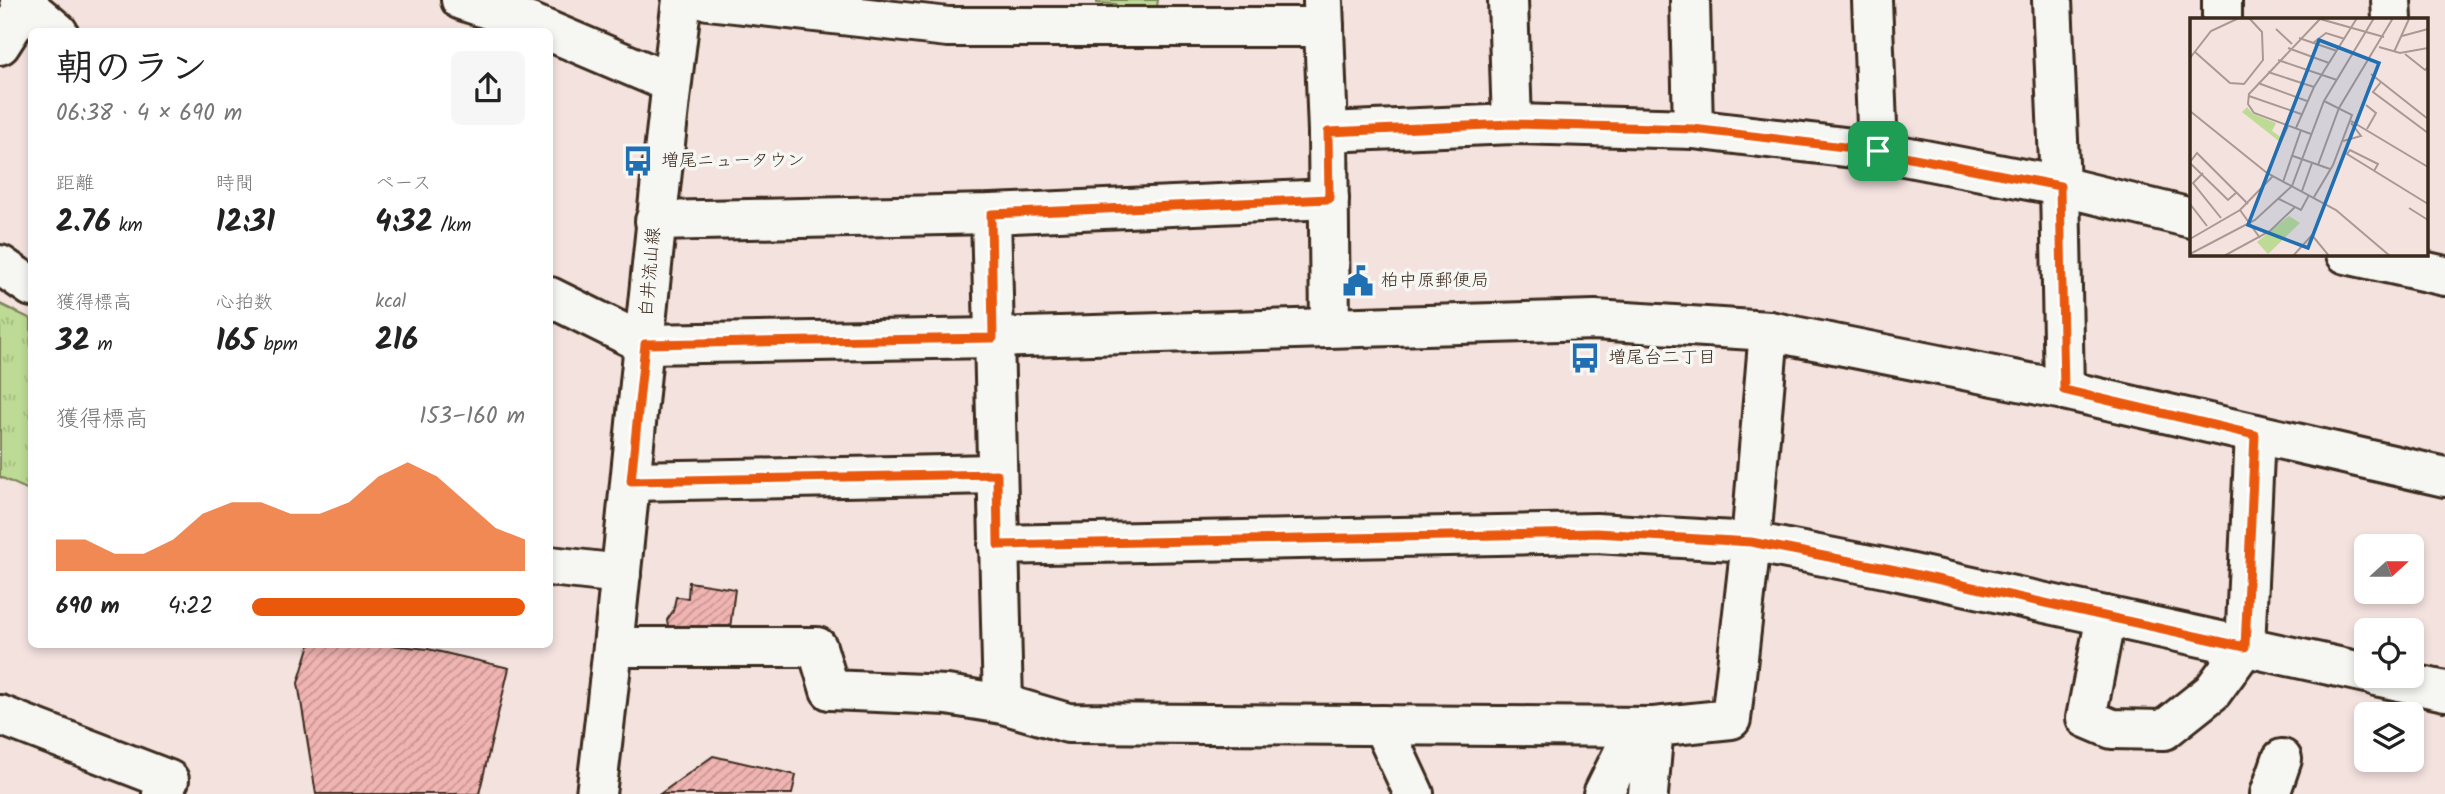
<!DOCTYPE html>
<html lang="ja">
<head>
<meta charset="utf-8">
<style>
	body { margin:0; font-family:Kalam,"Klee One",sans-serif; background:#f6f6f6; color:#222; height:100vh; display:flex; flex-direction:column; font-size:26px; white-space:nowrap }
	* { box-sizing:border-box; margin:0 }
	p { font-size:23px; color:#767676 }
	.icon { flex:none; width:38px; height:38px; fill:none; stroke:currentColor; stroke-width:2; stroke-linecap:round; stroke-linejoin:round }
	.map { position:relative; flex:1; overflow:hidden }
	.drawer { position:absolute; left:28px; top:28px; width:525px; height:620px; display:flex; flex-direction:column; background:#fff; border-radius:10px; box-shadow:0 4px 10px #0003 }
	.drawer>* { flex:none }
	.needle { width:46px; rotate:69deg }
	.controls { position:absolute; left:2354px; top:534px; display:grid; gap:14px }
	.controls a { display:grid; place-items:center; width:70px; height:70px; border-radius:10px; background:#fff; box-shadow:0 4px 10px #0003; font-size:35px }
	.pin { position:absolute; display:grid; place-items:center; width:60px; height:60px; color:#fff; margin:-30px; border-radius:14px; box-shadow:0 4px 10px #0006 }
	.round { display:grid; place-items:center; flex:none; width:74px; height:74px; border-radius:10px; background:#f6f6f6 }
	.headline { display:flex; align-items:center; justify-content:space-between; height:119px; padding:0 28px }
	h1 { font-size:38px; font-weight:800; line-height:52px }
	.stats { display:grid; grid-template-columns:repeat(3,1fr); gap:10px; height:119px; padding:7px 28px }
	.stats div { display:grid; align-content:center }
	.stats b { font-size:30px; font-weight:800 }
	.stats small { font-size:19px; font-weight:400 }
	.stats p { font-size:19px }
	.chart { height:196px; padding:14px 28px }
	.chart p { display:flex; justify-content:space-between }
	.chart svg { width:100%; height:126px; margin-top:7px; fill:#ea580c; opacity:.7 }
	ul { padding:0 28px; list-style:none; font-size:23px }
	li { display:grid; grid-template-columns:112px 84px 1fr; align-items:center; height:52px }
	li i { height:18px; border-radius:9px; background:#ea580c }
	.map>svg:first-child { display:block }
	.park { fill:url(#park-tufts); stroke:#7c8259; stroke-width:2 }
	.building { fill:url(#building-hatch); stroke:#3b2a1e; stroke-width:2 }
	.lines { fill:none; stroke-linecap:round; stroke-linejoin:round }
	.minor-casing { stroke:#3b2a1e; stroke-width:44 }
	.major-casing { stroke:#3b2a1e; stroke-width:44 }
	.minor { stroke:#f6f6f2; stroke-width:38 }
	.major { stroke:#f6f6f2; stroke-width:38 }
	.route-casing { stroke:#fff; stroke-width:14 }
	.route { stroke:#ea580c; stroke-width:9 }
	.labels { text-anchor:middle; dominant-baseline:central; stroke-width:7; stroke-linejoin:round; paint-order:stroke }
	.poi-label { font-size:18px; fill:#3b2a1e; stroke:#f6f6f2; text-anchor:start }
	.street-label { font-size:18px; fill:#3b2a1e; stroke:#f6f6f2 }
	.inset-road { fill:none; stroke:#aa9892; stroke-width:2 }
	.view { fill:#1f6fb2; fill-opacity:0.15; stroke:#1f6fb2; stroke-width:3.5 }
	.inset-edge { fill:none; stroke:#3b2a1e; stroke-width:3.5 }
</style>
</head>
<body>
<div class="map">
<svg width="2445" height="794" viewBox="0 0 2445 794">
	<defs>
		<pattern id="park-tufts" width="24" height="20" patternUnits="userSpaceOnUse" patternTransform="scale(1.75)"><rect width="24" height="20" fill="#bddb94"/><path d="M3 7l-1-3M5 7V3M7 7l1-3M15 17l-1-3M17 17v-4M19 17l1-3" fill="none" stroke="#a3bc7f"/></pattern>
		<pattern id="building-hatch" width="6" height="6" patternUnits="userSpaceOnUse" patternTransform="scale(1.75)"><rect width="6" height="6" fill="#f0b4b2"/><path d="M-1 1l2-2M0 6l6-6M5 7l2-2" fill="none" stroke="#c49390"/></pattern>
	</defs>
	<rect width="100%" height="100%" fill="#f4e2df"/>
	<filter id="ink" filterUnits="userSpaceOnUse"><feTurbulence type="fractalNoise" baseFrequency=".0143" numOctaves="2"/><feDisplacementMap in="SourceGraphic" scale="14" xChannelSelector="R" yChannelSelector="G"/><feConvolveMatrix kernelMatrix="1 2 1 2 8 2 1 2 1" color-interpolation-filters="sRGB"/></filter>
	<g filter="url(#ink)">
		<g class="park">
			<path d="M1097,0H1158L1156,13L1121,14L1116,4L1097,3Z"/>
			<path d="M0,304L31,319V491L0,477Z"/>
		</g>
		<g class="building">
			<path d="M689,582L735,589L729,636L673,632L668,627L667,620L673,611L676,597L688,598Z"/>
			<path d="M310,644H381L428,649L509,668L479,794H316L298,683Z"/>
			<path d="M713,756L796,775L792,794H660Z"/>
		</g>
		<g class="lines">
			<g class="minor-casing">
				<g id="minor">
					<path d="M20,0L58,32"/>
					<path d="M461,0L530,23L671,83"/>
					<path d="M708,0L948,27H1324"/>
					<path d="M1508,0L1512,124"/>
					<path d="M1690,0L1693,129"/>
					<path d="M1872,0L1878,151"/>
					<path d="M2052,0L2060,186L2064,390"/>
					<path d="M2222,0V19"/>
					<path d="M2391,0L2392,19"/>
					<path d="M1323,2L1328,132L1330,327"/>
					<path d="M0,45L29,0"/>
					<path d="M1328,132L1512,124L1693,129L1878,151L2060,186L2191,218"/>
					<path d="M991,214L1003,704"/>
					<path d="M655,221L991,214L1329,199"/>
					<path d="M2346,254L2445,276"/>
					<path d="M0,265L32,287"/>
					<path d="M550,297L645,344L993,338L1595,320L1769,331L2064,390L2445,477"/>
					<path d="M631,481L997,474"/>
					<path d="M998,545L1596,533L1751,542L1890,569L2366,673"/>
					<path d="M550,566L621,574"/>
					<path d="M2106,616L2086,718L2112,729L2164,730L2212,692L2245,647L2255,434"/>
					<path d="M614,647H817L830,690L947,695L1003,704L1068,723L1654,727L1731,719L1751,542L1769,331"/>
					<path d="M2376,676L2445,691"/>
					<path d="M0,715L169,780L162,794"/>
					<path d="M1382,725L1414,794"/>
					<path d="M1603,794L1636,727"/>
					<path d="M1648,794L1654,727"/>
					<path d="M2270,794L2282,759"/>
				</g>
			</g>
			<g class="major-casing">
				<path id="major" d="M596,794C629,530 648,264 682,0"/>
			</g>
			<use href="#minor" class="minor"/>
			<use href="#major" class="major"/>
		</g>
	</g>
	<g class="lines" filter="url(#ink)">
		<g class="route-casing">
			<path id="route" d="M1512,124L1693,129L1878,151L2060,186L2064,390L2255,435L2245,647L1891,569L1751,542L1596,533L998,545L997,474L631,481L645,344L993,338L991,214L1329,199L1328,132Z"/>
		</g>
		<use href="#route" class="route"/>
	</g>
	<defs>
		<g id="bus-bare" transform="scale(2.415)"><path d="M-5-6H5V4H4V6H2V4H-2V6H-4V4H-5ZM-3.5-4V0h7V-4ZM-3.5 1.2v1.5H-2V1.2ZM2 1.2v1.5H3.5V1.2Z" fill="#1f6fb2" stroke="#f6f6f2" stroke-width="2.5" paint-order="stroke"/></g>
		<g id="civic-bare" transform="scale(2.415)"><path d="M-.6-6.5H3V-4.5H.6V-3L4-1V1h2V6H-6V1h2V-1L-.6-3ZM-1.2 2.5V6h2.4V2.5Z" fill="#1f6fb2" stroke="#f6f6f2" stroke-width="2.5" paint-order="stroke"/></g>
	</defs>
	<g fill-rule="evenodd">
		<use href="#bus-bare" x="638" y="161"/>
		<use href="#civic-bare" x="1358" y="281"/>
		<use href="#bus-bare" x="1585" y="358"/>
	</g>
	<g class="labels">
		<g class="poi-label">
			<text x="661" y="161">増尾ニュータウン</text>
			<text x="1381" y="281">柏中原郵便局</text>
			<text x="1608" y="358">増尾台二丁目</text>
		</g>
		<g class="street-label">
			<text transform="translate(651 272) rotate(-85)">白井流山線</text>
		</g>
	</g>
	<g transform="translate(2190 18)">
		<rect width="238" height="238" fill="#f4e2df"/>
		<path d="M57,89L63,96L86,105L82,113L92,120L90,124L52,94ZM99,198L110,205L78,236L67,224Z" fill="#bddb94"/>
		<path class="inset-road" d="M86,11L102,26M212,18L238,11M109,20L147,33M123,25L136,15L155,21M189,29L210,35L238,30M98,30L139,45M5,34L40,65L54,66L73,42L72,14L59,0M204,34L219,1M215,36L235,52L238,49M0,40L21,13L49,0M88,42L147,62M78,54L124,69M181,56L238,101M191,64L183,74L238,115M68,65L117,83M59,78L111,96M176,87L186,95L177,111M0,93L77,155L146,192L200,238M161,103L238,149M106,110L124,69L167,0M121,116L64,95L58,86L59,76L130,1L194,19M153,123L171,118L161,105M103,138L140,151M0,144L7,135L58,186M0,145L38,182L47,174M128,147L149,90L203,0M184,153L188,146L160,132L157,136L238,186M13,155L3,165L31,200M77,155L98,108M93,164L111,112M112,173L122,145M124,179L143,147L162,97L134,83M89,181L111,192L119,177M0,186L17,208M219,190L238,202M50,192L70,220M0,221L50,192L83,158M0,236L65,202L102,168L134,83L184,0M34,238L80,213L105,189M103,238L122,217L139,238"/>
		<path class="view" d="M129,22L189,45L118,230L58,207Z"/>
		<rect width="238" height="238" class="inset-edge"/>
	</g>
</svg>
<div class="controls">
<a><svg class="needle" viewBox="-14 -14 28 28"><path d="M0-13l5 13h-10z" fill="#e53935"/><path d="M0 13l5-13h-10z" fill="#767676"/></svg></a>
<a><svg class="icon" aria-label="locate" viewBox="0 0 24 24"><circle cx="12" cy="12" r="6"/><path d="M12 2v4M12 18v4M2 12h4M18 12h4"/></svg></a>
<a><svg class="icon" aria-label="layers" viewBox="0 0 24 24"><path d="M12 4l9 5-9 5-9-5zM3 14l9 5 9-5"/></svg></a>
</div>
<div class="pin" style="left:1878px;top:151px;background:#1e9e55"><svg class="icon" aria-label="arrive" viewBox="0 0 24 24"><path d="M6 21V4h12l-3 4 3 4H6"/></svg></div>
<section class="drawer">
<div class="headline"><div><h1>朝のラン</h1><p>06:38 · 4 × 690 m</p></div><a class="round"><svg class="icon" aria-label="share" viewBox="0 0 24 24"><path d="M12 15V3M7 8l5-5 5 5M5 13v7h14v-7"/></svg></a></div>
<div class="stats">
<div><p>距離</p><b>2.76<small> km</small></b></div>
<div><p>時間</p><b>12:31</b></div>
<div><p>ペース</p><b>4:32<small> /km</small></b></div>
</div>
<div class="stats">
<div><p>獲得標高</p><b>32<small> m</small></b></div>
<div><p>心拍数</p><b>165<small> bpm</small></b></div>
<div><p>kcal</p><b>216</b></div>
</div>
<div class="chart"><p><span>獲得標高</span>153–160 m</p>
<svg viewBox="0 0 160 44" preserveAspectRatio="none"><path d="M0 44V33L10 33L20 38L30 38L40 33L50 24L60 20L70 20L80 24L90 24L100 20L110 11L120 6L130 11L140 20L150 29L160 33V44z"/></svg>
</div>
<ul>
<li><b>690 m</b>4:22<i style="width:100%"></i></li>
</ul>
</section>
</div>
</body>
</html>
